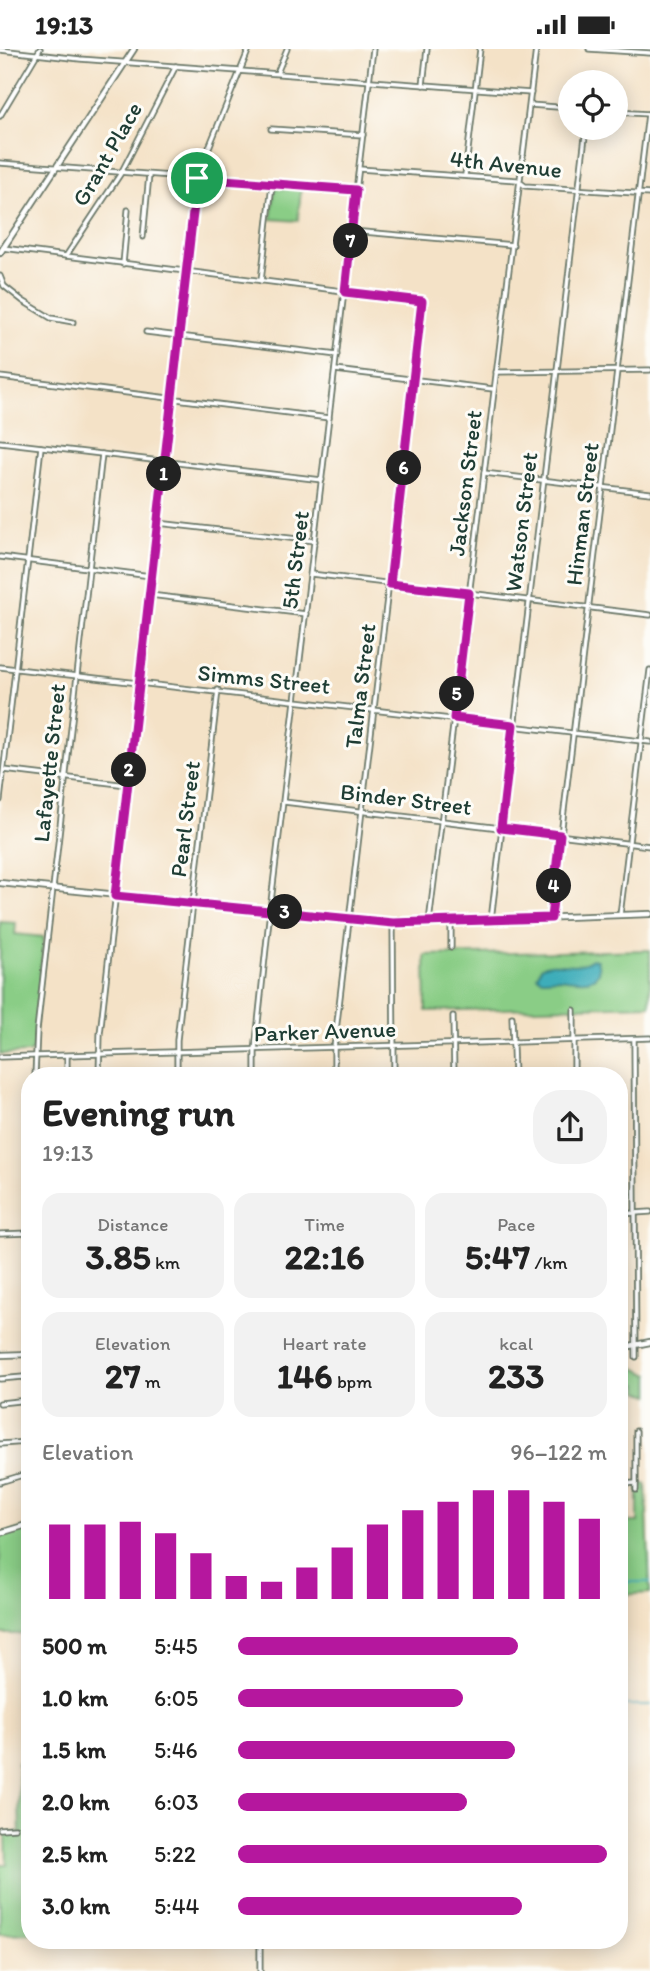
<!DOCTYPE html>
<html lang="en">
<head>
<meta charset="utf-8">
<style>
	body { margin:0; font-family:Itim,sans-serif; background:#f2f2f2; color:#222; height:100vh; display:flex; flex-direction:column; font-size:26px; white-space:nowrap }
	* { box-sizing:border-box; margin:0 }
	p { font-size:23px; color:#767676 }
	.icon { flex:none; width:38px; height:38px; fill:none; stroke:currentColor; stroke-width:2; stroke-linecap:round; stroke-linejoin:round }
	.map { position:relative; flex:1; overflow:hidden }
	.drawer { position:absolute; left:21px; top:1018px; width:607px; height:882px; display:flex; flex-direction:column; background:#fff; border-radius:28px; box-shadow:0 4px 18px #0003 }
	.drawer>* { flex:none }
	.tools { position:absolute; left:558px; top:21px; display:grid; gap:14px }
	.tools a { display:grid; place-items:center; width:70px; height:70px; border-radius:50%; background:#fff; box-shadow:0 4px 18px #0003; font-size:35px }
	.pin { position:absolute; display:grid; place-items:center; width:60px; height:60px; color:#fff; margin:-30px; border:4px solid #fff; border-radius:50%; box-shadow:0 2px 7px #0007 }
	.km { position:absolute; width:35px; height:35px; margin:-18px; border-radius:50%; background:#222; color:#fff; font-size:19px; line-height:35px; text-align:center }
	.round { display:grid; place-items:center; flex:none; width:74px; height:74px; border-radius:28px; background:#f2f2f2 }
	.overview { display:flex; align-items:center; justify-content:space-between; height:119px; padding:0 21px }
	h1 { font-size:38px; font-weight:800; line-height:52px }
	.metrics { display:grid; grid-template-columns:repeat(3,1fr); gap:10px; height:119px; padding:7px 21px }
	.metrics div { display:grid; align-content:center; border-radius:18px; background:#f2f2f2; text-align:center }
	.metrics b { font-size:35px; font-weight:800 }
	.metrics small { font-size:19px; font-weight:400 }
	.metrics p { font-size:19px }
	.chart { height:196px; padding:14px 21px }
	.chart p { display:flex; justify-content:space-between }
	.chart svg { width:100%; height:126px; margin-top:7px; stroke:#b5179e; stroke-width:6 }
	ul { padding:0 21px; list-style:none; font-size:23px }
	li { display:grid; grid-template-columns:112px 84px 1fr; align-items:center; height:52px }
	li i { height:18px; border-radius:9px; background:#b5179e }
	.status { display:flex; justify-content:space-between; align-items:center; height:49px; padding:0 35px; background:#fff; direction:ltr }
	.status svg { height:19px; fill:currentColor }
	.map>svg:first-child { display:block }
	.green { fill:#8acd86; stroke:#54855d; stroke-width:2 }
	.water { fill:#3eadba; stroke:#2e7577; stroke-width:2 }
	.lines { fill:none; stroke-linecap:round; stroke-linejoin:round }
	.stream { stroke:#3eadba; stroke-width:2 }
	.minor-casing { stroke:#6a7767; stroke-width:7 }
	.tertiary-casing { stroke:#6a7767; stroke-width:8 }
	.minor { stroke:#fff; stroke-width:3.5 }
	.tertiary { stroke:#fff; stroke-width:4.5 }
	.route-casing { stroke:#fff; stroke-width:14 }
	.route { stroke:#b5179e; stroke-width:9 }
	.labels { text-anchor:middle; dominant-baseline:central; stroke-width:6; stroke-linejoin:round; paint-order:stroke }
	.street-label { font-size:23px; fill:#1f3d34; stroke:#fdfcf7 }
</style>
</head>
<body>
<div class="status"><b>19:13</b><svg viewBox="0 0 49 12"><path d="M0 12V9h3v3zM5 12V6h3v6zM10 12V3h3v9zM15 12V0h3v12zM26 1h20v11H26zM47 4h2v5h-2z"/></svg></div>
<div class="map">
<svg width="650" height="1922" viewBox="0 0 650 1922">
	<rect width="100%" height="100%" fill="#fdfcf7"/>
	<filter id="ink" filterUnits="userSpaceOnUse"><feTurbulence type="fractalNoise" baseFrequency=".0143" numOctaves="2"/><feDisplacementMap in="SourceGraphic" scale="14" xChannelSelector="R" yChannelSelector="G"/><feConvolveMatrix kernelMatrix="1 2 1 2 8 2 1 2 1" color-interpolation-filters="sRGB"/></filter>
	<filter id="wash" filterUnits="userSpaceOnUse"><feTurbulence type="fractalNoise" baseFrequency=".00686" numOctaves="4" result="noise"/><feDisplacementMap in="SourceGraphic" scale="28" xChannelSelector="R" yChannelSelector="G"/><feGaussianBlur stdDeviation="1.57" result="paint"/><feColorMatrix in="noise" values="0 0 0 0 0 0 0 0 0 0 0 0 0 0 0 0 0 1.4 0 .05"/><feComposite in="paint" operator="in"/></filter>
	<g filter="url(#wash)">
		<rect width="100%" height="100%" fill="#f4e2c7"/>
		<g class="green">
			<path d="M275,139L301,140L298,172L271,170Z"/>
			<path d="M0,873L16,874L15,885L44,888L33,1000L29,1004L0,1005Z"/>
			<path d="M650,901V956L426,962L425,906Z"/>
			<path d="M620,1319H635L650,1326V1346L639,1342V1336L620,1327Z"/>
			<path d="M638,1435H646L650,1544L620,1546V1473H638Z"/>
			<path d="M30,1477V1674L27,1585H0V1486Z"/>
			<path d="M30,1699V1884L0,1885V1815H7L6,1784L20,1783L18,1714L27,1707Z"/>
		</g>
		<path class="water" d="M592,910L597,911C606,938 574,931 560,929C554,929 548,930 542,930L537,927L541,918C557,909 576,923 592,910Z"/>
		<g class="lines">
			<g class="stream">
				<path d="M620,1533H650"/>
				<path d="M620,1656H650"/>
			</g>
		</g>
	</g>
	<g filter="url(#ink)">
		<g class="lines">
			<g class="minor-casing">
				<g id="minor">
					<path d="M589,0L650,4"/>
					<path d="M0,1L80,10L531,44"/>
					<path d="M277,24L287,0"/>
					<path d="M423,36L427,0"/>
					<path d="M530,56L570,59"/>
					<path d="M616,63L649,65"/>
					<path d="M0,67L40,0"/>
					<path d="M271,80L363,86"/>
					<path d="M0,114L357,141"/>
					<path d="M359,120L517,131L525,137L650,145"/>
					<path d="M465,126L480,0"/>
					<path d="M352,182L513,196"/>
					<path d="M143,188L149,126"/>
					<path d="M3,199L422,252L334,999V1027"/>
					<path d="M66,207L121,124L176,17"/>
					<path d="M123,215L128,161"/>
					<path d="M0,227L4,237L23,252L51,269L73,273"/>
					<path d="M261,232L272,135"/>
					<path d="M146,283L337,306"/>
					<path d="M335,321L493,340"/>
					<path d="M496,323L650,321"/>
					<path d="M0,328L329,369"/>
					<path d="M0,393L322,431"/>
					<path d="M484,424L650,444"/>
					<path d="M158,474L315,492"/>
					<path d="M0,508L151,527"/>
					<path d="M311,525L650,566"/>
					<path d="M150,546L306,565"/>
					<path d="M0,618L650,693"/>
					<path d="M4,721L127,736"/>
					<path d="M0,751L41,398"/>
					<path d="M284,753L650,797"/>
					<path d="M620,866L650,621"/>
					<path d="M551,869L648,65"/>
					<path d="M491,871L586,79"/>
					<path d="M429,873L536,0"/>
					<path d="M393,874L394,1027"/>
					<path d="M451,898V872"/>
					<path d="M574,961V1027"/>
					<path d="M453,967L454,1027"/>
					<path d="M512,968L514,1027"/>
					<path d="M634,990L636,1308"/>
					<path d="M0,1008L650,989"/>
					<path d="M35,1027L37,981L102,405"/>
					<path d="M67,1027V1007"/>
					<path d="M99,1027L100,985L195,143L201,118L249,0"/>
					<path d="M177,1027V991L218,641"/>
					<path d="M255,1027V1002L270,861L373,0"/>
					<path d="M620,1165L650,1163"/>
					<path d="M0,1185L30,1184"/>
					<path d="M0,1330L23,1328L28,1332L29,1417L26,1425L0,1433"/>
					<path d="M0,1354L28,1351"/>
					<path d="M636,1382V1441"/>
					<path d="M0,1395L28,1393"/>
					<path d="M620,1435L636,1434"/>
					<path d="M0,1780L15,1779"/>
					<path d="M260,1892V1922"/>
				</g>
			</g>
			<g class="tertiary-casing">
				<g id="tertiary">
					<path d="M0,204L134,0"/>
					<path d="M0,834L393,874L650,865"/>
					<path d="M620,1299L650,1293"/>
					<path d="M0,1306L30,1305"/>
					<path d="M0,1484L30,1475"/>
				</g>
			</g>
			<use href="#minor" class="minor"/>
			<use href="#tertiary" class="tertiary"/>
		</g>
	</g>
	<g class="lines" filter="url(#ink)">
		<g class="route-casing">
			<path id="route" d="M197,129L356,141L345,243L422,252L390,535L469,544L454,669L513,676L501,779L560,786L551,869L393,874L115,847Z"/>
		</g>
		<use href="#route" class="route"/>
	</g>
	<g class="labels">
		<g class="street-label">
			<text transform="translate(107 105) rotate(-60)">Grant Place</text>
			<text transform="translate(506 115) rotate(6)">4th Avenue</text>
			<text transform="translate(465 434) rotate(-83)">Jackson Street</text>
			<text transform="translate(582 465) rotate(-83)">Hinman Street</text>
			<text transform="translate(521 473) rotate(-83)">Watson Street</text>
			<text transform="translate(295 511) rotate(-83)">5th Street</text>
			<text transform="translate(264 630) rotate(6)">Simms Street</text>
			<text transform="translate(360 637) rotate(-83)">Talma Street</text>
			<text transform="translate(49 714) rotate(-84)">Lafayette Street</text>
			<text transform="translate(406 750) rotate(7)">Binder Street</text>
			<text transform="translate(185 770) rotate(-83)">Pearl Street</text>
			<text transform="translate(325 982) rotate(-2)">Parker Avenue</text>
		</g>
	</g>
</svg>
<div class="tools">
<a><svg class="icon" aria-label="locate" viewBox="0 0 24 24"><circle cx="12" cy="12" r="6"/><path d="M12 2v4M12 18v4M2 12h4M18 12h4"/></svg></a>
</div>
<div class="pin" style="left:197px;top:129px;background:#1e9e55"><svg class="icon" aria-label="arrive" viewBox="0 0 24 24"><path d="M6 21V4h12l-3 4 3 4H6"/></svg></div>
<b class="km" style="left:164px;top:425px">1</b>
<b class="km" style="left:129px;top:721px">2</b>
<b class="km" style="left:285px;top:863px">3</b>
<b class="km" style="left:554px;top:837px">4</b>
<b class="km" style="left:457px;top:645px">5</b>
<b class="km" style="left:404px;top:419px">6</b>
<b class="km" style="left:351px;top:192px">7</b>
<section class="drawer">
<div class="overview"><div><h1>Evening run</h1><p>19:13</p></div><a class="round"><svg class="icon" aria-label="share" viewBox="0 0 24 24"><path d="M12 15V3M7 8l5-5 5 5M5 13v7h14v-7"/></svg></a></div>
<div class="metrics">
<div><p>Distance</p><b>3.85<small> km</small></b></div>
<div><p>Time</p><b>22:16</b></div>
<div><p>Pace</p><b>5:47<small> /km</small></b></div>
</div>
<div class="metrics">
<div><p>Elevation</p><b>27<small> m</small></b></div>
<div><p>Heart rate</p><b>146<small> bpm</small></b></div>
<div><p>kcal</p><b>233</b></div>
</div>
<div class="chart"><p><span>Elevation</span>96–122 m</p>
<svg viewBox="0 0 160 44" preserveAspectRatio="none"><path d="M5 44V18M15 44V18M25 44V17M35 44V21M45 44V28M55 44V36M65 44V38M75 44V33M85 44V26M95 44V18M105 44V13M115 44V10M125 44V6M135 44V6M145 44V10M155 44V16"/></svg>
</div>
<ul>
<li><b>500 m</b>5:45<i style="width:76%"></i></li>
<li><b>1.0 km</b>6:05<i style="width:61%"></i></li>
<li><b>1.5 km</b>5:46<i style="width:75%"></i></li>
<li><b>2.0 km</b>6:03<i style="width:62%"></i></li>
<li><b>2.5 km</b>5:22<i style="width:100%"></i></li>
<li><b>3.0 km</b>5:44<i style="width:77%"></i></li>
</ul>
</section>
</div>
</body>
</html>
